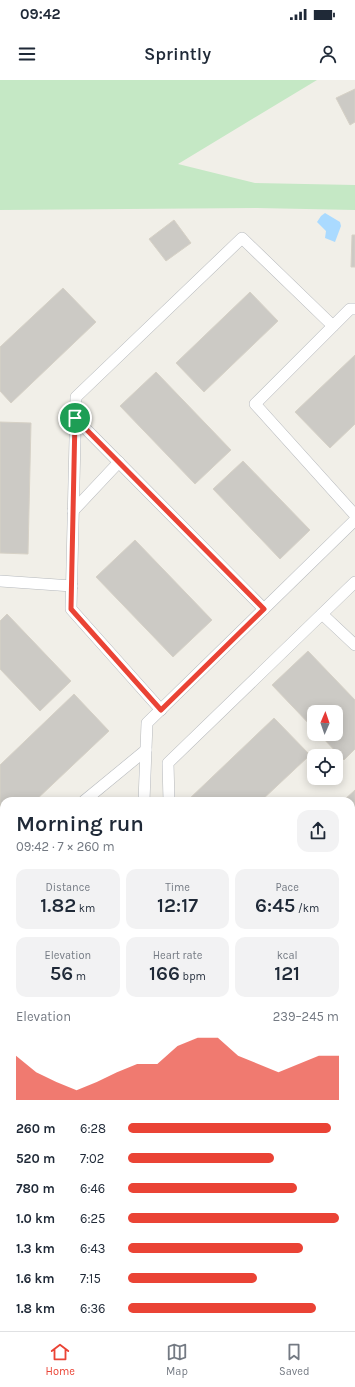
<!DOCTYPE html>
<html lang="en">
<head>
<meta charset="utf-8">
<style>
	body { margin:0; font-family:Karla,sans-serif; background:#f2f2f3; color:#1f2937; height:100vh; display:flex; flex-direction:column; font-size:15px; white-space:nowrap }
	* { box-sizing:border-box; margin:0 }
	p { font-size:13px; color:#747a83 }
	.icon { flex:none; width:22px; height:22px; fill:none; stroke:currentColor; stroke-width:2; stroke-linecap:round; stroke-linejoin:round }
	.map { position:relative; flex:1; overflow:hidden }
	.drawer { position:absolute; left:0px; top:717px; width:355px; height:534px; display:flex; flex-direction:column; background:#fff; border-radius:12px 12px 0 0; box-shadow:0 2px 10px #0003 }
	.drawer>* { flex:none }
	.needle { width:26px; rotate:2deg }
	.buttons { position:absolute; left:307px; top:625px; display:grid; gap:8px }
	.buttons a { display:grid; place-items:center; width:36px; height:36px; border-radius:8px; background:#fff; box-shadow:0 2px 10px #0003; font-size:20px }
	.pin { position:absolute; display:grid; place-items:center; width:34px; height:34px; color:#fff; margin:-17px; border:2px solid #fff; border-radius:50%; box-shadow:0 1px 4px #0007 }
	.round { display:grid; place-items:center; flex:none; width:42px; height:42px; border-radius:12px; background:#f2f2f3 }
	.head { display:flex; align-items:center; justify-content:space-between; height:68px; padding:0 16px }
	h1 { font-size:22px; font-weight:600; line-height:30px }
	.figures { display:grid; grid-template-columns:repeat(3,1fr); gap:6px; height:68px; padding:4px 16px }
	.figures div { display:grid; align-content:center; border-radius:10px; background:#f2f2f3; text-align:center }
	.figures b { font-size:20px; font-weight:600 }
	.figures small { font-size:11px; font-weight:400 }
	.figures p { font-size:11px }
	.chart { height:112px; padding:8px 16px }
	.chart p { display:flex; justify-content:space-between }
	.chart svg { width:100%; height:72px; margin-top:4px; fill:#ea4335; opacity:.7 }
	ul { padding:0 16px; list-style:none; font-size:13px }
	li { display:grid; grid-template-columns:64px 48px 1fr; align-items:center; height:30px }
	li i { height:10px; border-radius:5px; background:#ea4335 }
	.status { display:flex; justify-content:space-between; align-items:center; height:28px; padding:0 20px; background:#fff; direction:ltr }
	.status svg { height:11px; fill:currentColor }
	header { display:flex; justify-content:space-between; align-items:center; height:52px; padding:0 16px; background:#fff; font-size:18px; font-weight:600 }
	.tabs { display:flex; justify-content:space-around; align-items:center; height:56px; border-top:1px solid #e0e1e3; background:#fff; font-size:11px; color:#747a83 }
	.tabs a { display:grid; justify-items:center; gap:2px }
	.tabs .on { color:#ea4335 }
	.map>svg:first-child { display:block }
	.green { fill:#c5e8c5 }
	.water { fill:#aadaff }
	.building { fill:#cccac5; stroke:#d6d1c6 }
	.lines { fill:none; stroke-linecap:round; stroke-linejoin:round }
	.lane-casing { stroke:#b5b8bc; stroke-width:12 }
	.lane { stroke:#fff; stroke-width:11 }
	.route-casing { stroke:#fff; stroke-width:8 }
	.route { stroke:#ea4335; stroke-width:5 }
</style>
</head>
<body>
<div class="status"><b>09:42</b><svg viewBox="0 0 49 12"><path d="M0 12V9h3v3zM5 12V6h3v6zM10 12V3h3v9zM15 12V0h3v12zM26 1h20v11H26zM47 4h2v5h-2z"/></svg></div>
<header><svg class="icon" aria-label="menu" viewBox="0 0 24 24"><path d="M4 6h16M4 12h16M4 18h16"/></svg>Sprintly<svg class="icon" aria-label="person" viewBox="0 0 24 24"><circle cx="12" cy="8" r="4"/><path d="M4 21q1-7 8-7t8 7"/></svg></header>
<div class="map">
<svg width="355" height="1251" viewBox="0 0 355 1251">
	<rect width="100%" height="100%" fill="#f1efe8"/>
	<path class="green" d="M0,0H317L178,84L255,103L355,105V130L257,128L0,130Z"/>
	<path class="water" d="M325,133L340,142L341,146L335,162L325,158L326,151L317,142L321,136Z"/>
	<g class="building">
		<path d="M355,9V42L350,45L336,18Z"/>
		<path d="M174,140L191,163L166,181L149,159Z"/>
		<path d="M352,155H355V187H351Z"/>
		<path d="M63,208L96,242L11,323L0,311V267Z"/>
		<path d="M250,212L278,241L204,312L176,283Z"/>
		<path d="M355,275V344L330,368L295,332Z"/>
		<path d="M156,292L231,370L195,404L120,326Z"/>
		<path d="M0,342L31,343L28,474L0,473Z"/>
		<path d="M243,381L310,450L280,479L213,409Z"/>
		<path d="M135,460L212,540L173,577L96,497Z"/>
		<path d="M7,534L71,601L40,631L0,589V541Z"/>
		<path d="M308,571L355,620V669L344,680L319,654H336V632H314V649L272,605Z"/>
		<path d="M74,614L109,651L35,721H4V751L2,752L0,750V685Z"/>
		<path d="M274,638L310,675L261,721H187Z"/>
		<path d="M355,710V740L351,735V721H343Z"/>
		<path d="M351,827L355,831V857L351,861Z"/>
		<rect x="0" y="831" width="4" height="115"/>
		<path d="M355,882V919L351,915V885Z"/>
		<path d="M0,1130H4V1247H301V1251H0Z"/>
	</g>
	<g class="lines">
		<g class="lane-casing">
			<g id="lane">
				<path d="M355,229H350L255,324L355,435"/>
				<path d="M75,338L264,529"/>
				<path d="M73,431L119,382"/>
				<path d="M0,501L72,506"/>
				<path d="M322,534L355,565"/>
				<path d="M161,630L71,529L76,317L242,158L333,246"/>
				<path d="M84,721L146,670"/>
				<path d="M144,721L147,643L355,440"/>
				<path d="M169,721L168,683L355,502"/>
				<path d="M351,969L355,972"/>
				<path d="M0,1007L4,1003"/>
				<path d="M0,1116H4"/>
				<path d="M322,1251V1247"/>
				<path d="M345,1251V1247"/>
			</g>
		</g>
		<use href="#lane" class="lane"/>
	</g>
	<g class="lines">
		<g class="route-casing">
			<path id="route" d="M75,338L264,529L161,630L71,529Z"/>
		</g>
		<use href="#route" class="route"/>
	</g>
</svg>
<div class="buttons">
<a><svg class="needle" viewBox="-14 -14 28 28"><path d="M0-13l5 13h-10z" fill="#e53935"/><path d="M0 13l5-13h-10z" fill="#747a83"/></svg></a>
<a><svg class="icon" aria-label="locate" viewBox="0 0 24 24"><circle cx="12" cy="12" r="6"/><path d="M12 2v4M12 18v4M2 12h4M18 12h4"/></svg></a>
</div>
<div class="pin" style="left:75px;top:338px;background:#1e9e55"><svg class="icon" aria-label="arrive" viewBox="0 0 24 24"><path d="M6 21V4h12l-3 4 3 4H6"/></svg></div>
<section class="drawer">
<div class="head"><div><h1>Morning run</h1><p>09:42 · 7 × 260 m</p></div><a class="round"><svg class="icon" aria-label="share" viewBox="0 0 24 24"><path d="M12 15V3M7 8l5-5 5 5M5 13v7h14v-7"/></svg></a></div>
<div class="figures">
<div><p>Distance</p><b>1.82<small> km</small></b></div>
<div><p>Time</p><b>12:17</b></div>
<div><p>Pace</p><b>6:45<small> /km</small></b></div>
</div>
<div class="figures">
<div><p>Elevation</p><b>56<small> m</small></b></div>
<div><p>Heart rate</p><b>166<small> bpm</small></b></div>
<div><p>kcal</p><b>121</b></div>
</div>
<div class="chart"><p><span>Elevation</span>239–245 m</p>
<svg viewBox="0 0 160 44" preserveAspectRatio="none"><path d="M0 44V17L10 27L20 33L30 38L40 33L50 27L60 22L70 22L80 11L90 6L100 6L110 17L120 22L130 27L140 22L150 17L160 17V44z"/></svg>
</div>
<ul>
<li><b>260 m</b>6:28<i style="width:96%"></i></li>
<li><b>520 m</b>7:02<i style="width:69%"></i></li>
<li><b>780 m</b>6:46<i style="width:80%"></i></li>
<li><b>1.0 km</b>6:25<i style="width:100%"></i></li>
<li><b>1.3 km</b>6:43<i style="width:83%"></i></li>
<li><b>1.6 km</b>7:15<i style="width:61%"></i></li>
<li><b>1.8 km</b>6:36<i style="width:89%"></i></li>
</ul>
</section>
</div>
<nav class="tabs">
<a class="on"><svg class="icon" aria-label="home" viewBox="0 0 24 24"><path d="M3 11l9-7 9 7M6 9v11h12V9"/></svg>Home</a>
<a><svg class="icon" aria-label="map" viewBox="0 0 24 24"><path d="M3 6l6-2 6 2 6-2v14l-6 2-6-2-6 2zM9 4v14M15 6v14"/></svg>Map</a>
<a><svg class="icon" aria-label="saved" viewBox="0 0 24 24"><path d="M7 4h10v16l-5-4-5 4z"/></svg>Saved</a>
</nav>
</body>
</html>
